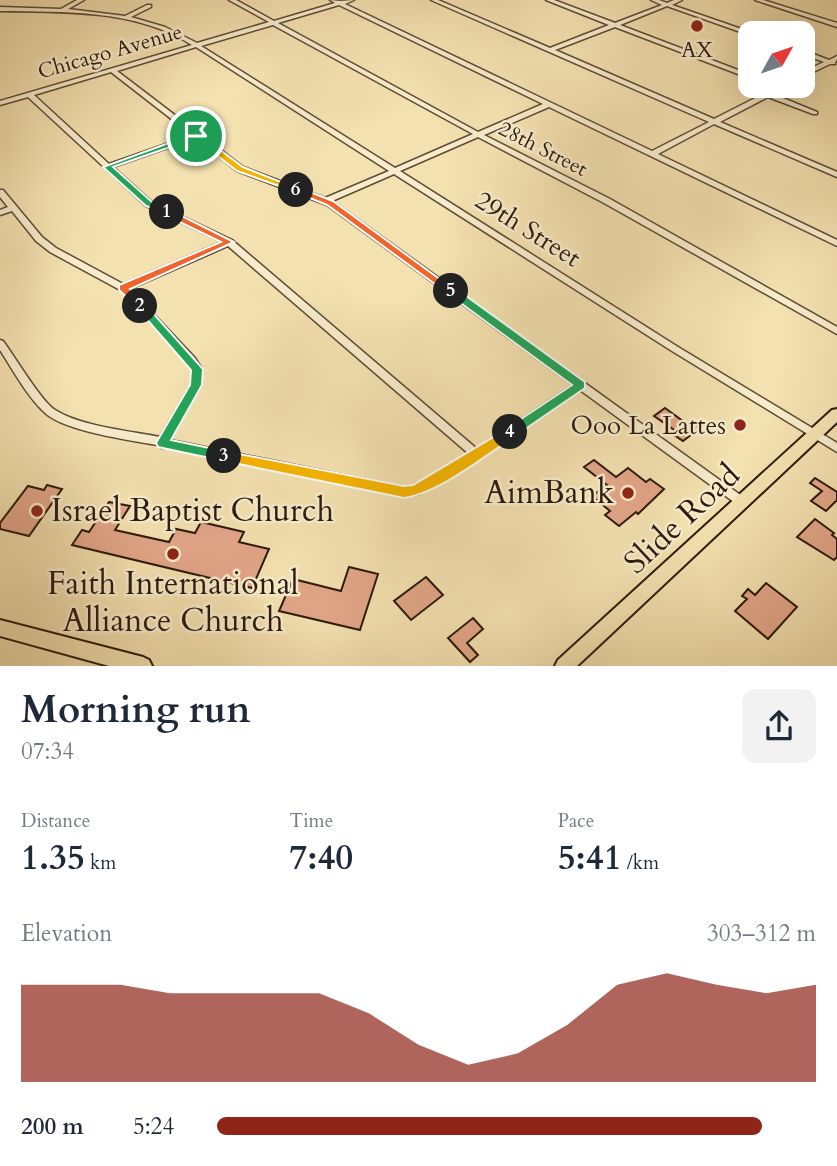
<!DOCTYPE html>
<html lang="en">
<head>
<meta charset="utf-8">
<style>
	body { margin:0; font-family:Cardo,serif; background:#f2f2f3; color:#1f2937; height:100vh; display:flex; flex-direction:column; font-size:26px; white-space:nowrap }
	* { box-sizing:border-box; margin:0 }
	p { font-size:23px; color:#747a83 }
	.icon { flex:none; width:38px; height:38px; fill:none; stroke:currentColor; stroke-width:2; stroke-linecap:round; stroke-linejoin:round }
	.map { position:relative; height:666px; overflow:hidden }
	.drawer { display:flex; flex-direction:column; background:#fff; flex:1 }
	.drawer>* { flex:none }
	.needle { width:46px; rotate:50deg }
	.fabs { position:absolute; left:738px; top:21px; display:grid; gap:14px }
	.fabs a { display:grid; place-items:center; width:77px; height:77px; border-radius:14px; background:#fff; box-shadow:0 7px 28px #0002; font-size:35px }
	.pin { position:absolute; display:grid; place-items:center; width:60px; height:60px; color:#fff; margin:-30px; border:4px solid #fff; border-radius:50%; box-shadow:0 2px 7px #0007 }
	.km { position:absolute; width:35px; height:35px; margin:-18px; border-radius:50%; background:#222; color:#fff; font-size:19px; line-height:35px; text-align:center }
	.round { display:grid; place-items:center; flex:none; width:74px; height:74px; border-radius:14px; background:#f2f2f3 }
	.summary { display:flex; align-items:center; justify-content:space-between; height:119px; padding:0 21px }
	h1 { font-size:38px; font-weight:700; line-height:52px }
	.metrics { display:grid; grid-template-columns:repeat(3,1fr); gap:10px; height:119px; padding:7px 21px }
	.metrics div { display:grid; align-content:center }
	.metrics b { font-size:35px; font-weight:700 }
	.metrics small { font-size:19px; font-weight:400 }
	.metrics p { font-size:19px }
	.chart { height:196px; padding:14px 21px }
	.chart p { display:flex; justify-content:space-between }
	.chart svg { width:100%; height:126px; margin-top:7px; fill:#8f2418; opacity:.7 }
	ul { padding:0 21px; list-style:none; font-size:23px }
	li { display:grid; grid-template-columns:112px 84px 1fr; align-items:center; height:52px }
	li i { height:18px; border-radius:9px; background:#8f2418 }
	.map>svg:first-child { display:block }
	.building { fill:#e2a688; stroke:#2b1a0e; stroke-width:2 }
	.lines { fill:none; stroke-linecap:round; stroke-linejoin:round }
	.minor-casing { stroke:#5d4c36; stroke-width:3 }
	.major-casing { stroke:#2b1a0e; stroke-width:4 }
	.minor { fill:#f8eccc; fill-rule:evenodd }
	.major { fill:#f4e1b0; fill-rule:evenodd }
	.split-1 { fill:#22a559; stroke:#fff; stroke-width:2 }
	.split-2 { fill:#f0652b; stroke:#fff; stroke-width:2 }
	.split-3 { fill:#22a559; stroke:#fff; stroke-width:2 }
	.split-4 { fill:#f5b400; stroke:#fff; stroke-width:2 }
	.split-5 { fill:#22a559; stroke:#fff; stroke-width:2 }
	.split-6 { fill:#f0652b; stroke:#fff; stroke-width:2 }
	.split-7 { fill:#f5b400; stroke:#fff; stroke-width:2 }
	.poi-dot { fill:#8f2418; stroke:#f8eccc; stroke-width:2.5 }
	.labels { text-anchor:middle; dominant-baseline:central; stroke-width:5; stroke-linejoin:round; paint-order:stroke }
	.far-poi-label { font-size:21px; fill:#2b1a0e; stroke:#f8eccc }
	.far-street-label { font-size:21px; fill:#2b1a0e; stroke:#f8eccc }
	.street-label { font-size:26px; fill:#2b1a0e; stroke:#f8eccc }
	.poi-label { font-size:26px; fill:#2b1a0e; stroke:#f8eccc; text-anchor:end }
	.near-poi-label { font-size:32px; fill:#2b1a0e; stroke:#f8eccc; text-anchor:end }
	.near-street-label { font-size:32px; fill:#2b1a0e; stroke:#f8eccc }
</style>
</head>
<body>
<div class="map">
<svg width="837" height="666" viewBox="0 0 837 666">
	<rect width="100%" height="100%" fill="#f4e1b0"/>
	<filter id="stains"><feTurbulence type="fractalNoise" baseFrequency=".00286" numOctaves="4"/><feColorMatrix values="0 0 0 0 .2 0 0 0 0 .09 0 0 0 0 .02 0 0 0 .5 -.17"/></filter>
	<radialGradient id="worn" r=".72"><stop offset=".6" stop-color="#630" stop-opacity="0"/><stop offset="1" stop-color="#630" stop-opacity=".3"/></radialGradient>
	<g class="building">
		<path d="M665,408L687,424L691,421L700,428L683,441L674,435L677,432L654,416Z"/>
		<path d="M594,460L616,477L628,468L646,482L650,479L664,489L638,514L636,512L619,526L605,515L610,511L592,496L607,485L584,467Z"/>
		<path d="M815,478L837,492V500L826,511L811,501L822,491L810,483Z"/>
		<path d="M47,485L62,489L29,536L0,529V523L28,486L44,490Z"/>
		<path d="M109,502L130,506L115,530L169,542L176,529L195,533L201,522L244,532L239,542L269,549L252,588L72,545L82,530L89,532Z"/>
		<path d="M815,519L834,533L832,535L837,539V557L834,560L797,537Z"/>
		<path d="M349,567L378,574L360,630L279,611L293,579L341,591Z"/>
		<path d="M426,577L443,595L411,620L394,601Z"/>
		<path d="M766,583L797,607L768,639L735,611L747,599L742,596L748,589L755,595Z"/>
		<path d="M473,618L483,629L467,643L478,655L470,662L448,638Z"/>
	</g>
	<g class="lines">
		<g class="minor-casing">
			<g id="minor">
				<path d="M77,0H84L68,9L125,16L147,5H151V7L131,17L165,27L197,43L269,22L229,0H236L274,21L335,3L330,0L340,1L354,0L345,4L652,151L709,122L431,0H438L550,48L609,25L546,0H554L615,23L662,5L651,0H659L667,3L674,0H682L672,5L753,33H751V36L749,35L667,6L620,25L751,75V79L615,27L555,50L714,119L779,86H786L773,94L817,112V114H813L768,97L720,122L837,172V177L714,124L658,154L837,240V246L549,107L484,135L610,199L837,327V334L604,203L478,137L400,171L678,347L837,443V452L672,351L394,174L332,201L746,499L748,502L746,505L742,507L738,505L580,390L481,458L419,494L404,497L166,447L162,448L157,445C129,440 63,431 44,412C27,396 13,370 0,350V340L3,341C15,357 41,401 55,410C80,426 130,431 160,437L191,385L192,369L187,362L122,291L50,252L36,241L12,211L0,215V210L8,207L0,197V190H3L42,237L56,248L123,284L222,242L146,206L28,97L0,105V101L192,45C136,9 64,12 0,11V7L61,9ZM339,5L543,104L478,132L278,23ZM273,25L473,134L395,168L201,46ZM196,47L389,171L325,198L243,167L117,71ZM111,72L192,135L109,164L34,95ZM196,138L237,171L327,205L573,385L477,449L232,240L152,202L113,167ZM228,246L469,454L413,486L404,487L170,440L201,385L202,369L195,358L130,289Z"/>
				<path d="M755,0H763L837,23V27Z"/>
				<path d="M803,50L829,60L837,56V60L835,62V64H830L803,77V72L824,62L803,54Z"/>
			</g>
		</g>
		<g class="major-casing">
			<g id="major">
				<path d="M837,409V422L577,666H555L558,660L832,410Z"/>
				<path d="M0,620L143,657L149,660L152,666H109L0,636Z"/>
			</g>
		</g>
		<use href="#minor" class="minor"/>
		<use href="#major" class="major"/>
	</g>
	<path class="split-1" d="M196,133L199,137L113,167L152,202L170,210V214L146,206L103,167Z"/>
	<path class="split-2" d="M163,210H170L234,242L130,289L146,306L140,309L119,290V285L221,242L163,214Z"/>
	<path class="split-3" d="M137,303H144L203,369L202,385L171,440L229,452V460L224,461L158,447L156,443L190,385L191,370L137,308Z"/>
	<path class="split-4" d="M510,427L517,432L515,436C487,455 437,494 404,498L224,461L217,456L224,451L404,486L413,485Z"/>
	<path class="split-5" d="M447,288H455L585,382V388L515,436H506V429L572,385L447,293Z"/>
	<path class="split-6" d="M293,188H300L333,201L456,291L447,293L327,205L293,191Z"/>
	<path class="split-7" d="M193,134H199L243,167L301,190L293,191L237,171L193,137Z"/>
	<g class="poi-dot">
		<circle cx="697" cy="26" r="7"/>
		<circle cx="740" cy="425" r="7"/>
		<circle cx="628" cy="493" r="7"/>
		<circle cx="37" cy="511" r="7"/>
		<circle cx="173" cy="554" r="7"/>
	</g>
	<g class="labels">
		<g class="far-poi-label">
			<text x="697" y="50">AX</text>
		</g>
		<g class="far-street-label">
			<text transform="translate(110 52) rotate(-16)">Chicago Avenue</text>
			<text transform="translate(543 149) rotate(27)">28th Street</text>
		</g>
		<g class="street-label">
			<text transform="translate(528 229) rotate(32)">29th Street</text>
		</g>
		<g class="poi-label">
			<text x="726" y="425">Ooo La Lattes</text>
		</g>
		<g class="near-poi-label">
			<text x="614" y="493">AimBank</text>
			<text x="51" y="511" text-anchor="start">Israel Baptist Church</text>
			<text x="173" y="584" text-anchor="middle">Faith International<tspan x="173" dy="37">Alliance Church</tspan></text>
		</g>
		<g class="near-street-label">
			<text transform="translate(682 519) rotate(-43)">Slide Road</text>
		</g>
	</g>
	<rect width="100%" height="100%" filter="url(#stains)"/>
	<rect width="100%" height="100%" fill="url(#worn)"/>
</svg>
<div class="fabs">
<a><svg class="needle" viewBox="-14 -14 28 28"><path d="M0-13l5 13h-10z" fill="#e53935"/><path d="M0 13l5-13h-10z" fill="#747a83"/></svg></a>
</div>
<div class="pin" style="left:196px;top:136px;background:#1e9e55"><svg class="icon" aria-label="arrive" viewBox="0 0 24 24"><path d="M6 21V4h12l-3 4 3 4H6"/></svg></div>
<b class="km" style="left:167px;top:212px">1</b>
<b class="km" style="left:140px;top:306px">2</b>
<b class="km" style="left:224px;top:456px">3</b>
<b class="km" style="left:510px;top:432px">4</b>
<b class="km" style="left:451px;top:291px">5</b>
<b class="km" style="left:296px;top:190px">6</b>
</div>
<section class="drawer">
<div class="summary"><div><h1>Morning run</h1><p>07:34</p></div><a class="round"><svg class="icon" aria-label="share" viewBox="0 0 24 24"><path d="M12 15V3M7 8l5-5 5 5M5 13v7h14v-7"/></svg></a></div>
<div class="metrics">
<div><p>Distance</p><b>1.35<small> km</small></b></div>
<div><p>Time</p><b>7:40</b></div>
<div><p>Pace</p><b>5:41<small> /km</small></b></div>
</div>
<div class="chart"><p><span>Elevation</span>303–312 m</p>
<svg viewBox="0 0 160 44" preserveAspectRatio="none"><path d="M0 44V10L10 10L20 10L30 13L40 13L50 13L60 13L70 20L80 31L90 38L100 34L110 24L120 10L130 6L140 10L150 13L160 10V44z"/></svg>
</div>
<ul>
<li><b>200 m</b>5:24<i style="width:91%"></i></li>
</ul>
</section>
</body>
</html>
